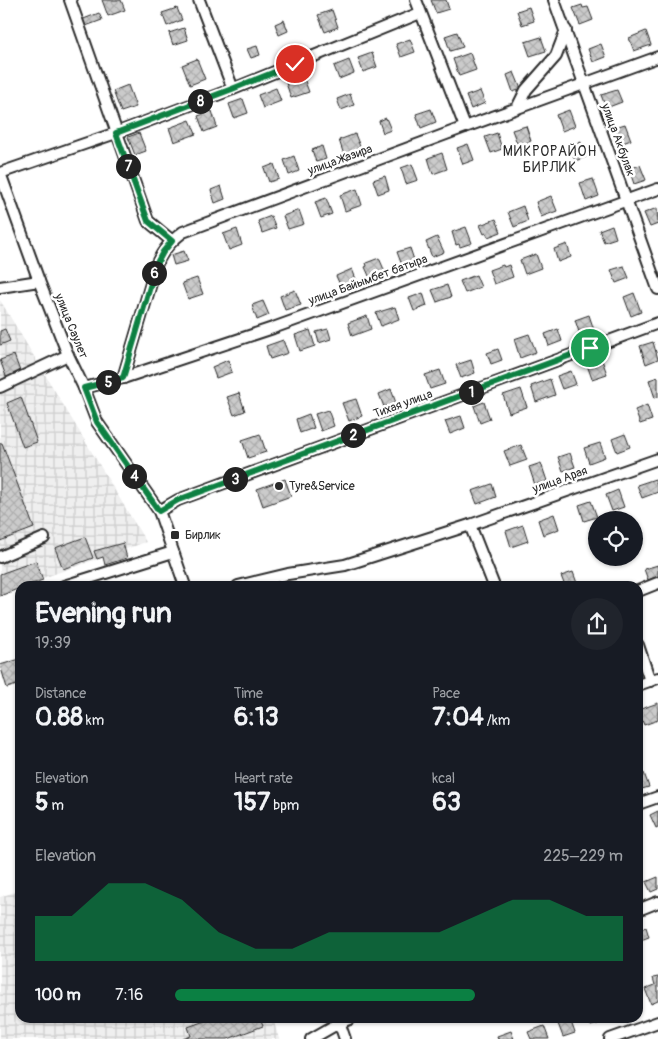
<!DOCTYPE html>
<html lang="en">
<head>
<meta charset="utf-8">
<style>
	body { margin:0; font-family:Pangolin,sans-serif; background:#20242c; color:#f1f3f6; height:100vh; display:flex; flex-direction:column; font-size:19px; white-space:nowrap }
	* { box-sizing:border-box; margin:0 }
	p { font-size:16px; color:#9ea1a6 }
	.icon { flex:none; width:28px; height:28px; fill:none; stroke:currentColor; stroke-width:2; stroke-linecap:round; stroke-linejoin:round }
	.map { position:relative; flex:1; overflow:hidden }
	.side { position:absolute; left:15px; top:581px; width:628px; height:442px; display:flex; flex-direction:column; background:#171b24; border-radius:15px; box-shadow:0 1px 4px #0004 }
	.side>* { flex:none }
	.buttons { position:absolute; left:588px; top:511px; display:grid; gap:10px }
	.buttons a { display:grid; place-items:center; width:55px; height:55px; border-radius:50%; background:#171b24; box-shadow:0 1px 4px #0004; font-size:25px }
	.pin { position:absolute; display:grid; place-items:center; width:42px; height:42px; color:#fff; margin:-21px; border:2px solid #fff; border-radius:50%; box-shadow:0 1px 5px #0007 }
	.km { position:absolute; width:25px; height:25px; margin:-12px; border-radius:50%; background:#222; color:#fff; font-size:14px; line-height:25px; text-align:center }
	.round { display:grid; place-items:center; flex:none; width:52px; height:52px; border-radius:26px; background:#20242c }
	.overview { display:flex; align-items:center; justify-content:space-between; height:85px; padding:0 20px }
	h1 { font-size:28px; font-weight:800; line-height:38px }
	.figures { display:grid; grid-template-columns:repeat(3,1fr); gap:8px; height:85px; padding:5px 20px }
	.figures div { display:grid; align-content:center }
	.figures b { font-size:25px; font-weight:800 }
	.figures small { font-size:14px; font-weight:400 }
	.figures p { font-size:14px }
	.chart { height:140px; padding:10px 20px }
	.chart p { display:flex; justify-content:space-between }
	.chart svg { width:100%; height:90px; margin-top:5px; fill:#0b8043; opacity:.7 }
	ul { padding:0 20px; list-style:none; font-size:16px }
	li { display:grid; grid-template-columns:80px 60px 1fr; align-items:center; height:38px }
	li i { height:12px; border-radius:6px; background:#0b8043 }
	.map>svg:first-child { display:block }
	.industrial { fill:url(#industrial-grid) }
	.building { fill:url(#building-cross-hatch); stroke:#2b2b2b }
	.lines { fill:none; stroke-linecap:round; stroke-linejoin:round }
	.minor-casing { stroke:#2b2b2b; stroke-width:14 }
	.minor { stroke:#fff; stroke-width:10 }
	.route-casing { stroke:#fff; stroke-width:10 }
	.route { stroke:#0b8043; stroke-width:6 }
	.poi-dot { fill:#2b2b2b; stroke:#fff; stroke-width:2 }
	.labels { text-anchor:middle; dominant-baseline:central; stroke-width:5; stroke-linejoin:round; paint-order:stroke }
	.street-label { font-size:12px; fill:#2b2b2b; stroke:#fff }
	.poi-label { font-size:12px; fill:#2b2b2b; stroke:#fff; text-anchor:start }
	.neighbourhood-label { font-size:14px; letter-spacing:1px; fill:#2b2b2b; stroke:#fff }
</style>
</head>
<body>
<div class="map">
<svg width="658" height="1039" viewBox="0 0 658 1039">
	<defs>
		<pattern id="industrial-grid" width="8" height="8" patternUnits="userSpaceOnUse" patternTransform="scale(1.25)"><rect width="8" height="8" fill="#efefef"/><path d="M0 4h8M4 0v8" fill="none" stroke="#cdcdcd"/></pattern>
		<pattern id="building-cross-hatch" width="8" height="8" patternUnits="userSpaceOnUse" patternTransform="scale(1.25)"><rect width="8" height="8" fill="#cbcbcb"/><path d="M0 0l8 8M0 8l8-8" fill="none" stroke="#aeaeae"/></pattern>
	</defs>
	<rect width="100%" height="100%" fill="#fff"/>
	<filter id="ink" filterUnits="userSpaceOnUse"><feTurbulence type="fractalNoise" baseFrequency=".02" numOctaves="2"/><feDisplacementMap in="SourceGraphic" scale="10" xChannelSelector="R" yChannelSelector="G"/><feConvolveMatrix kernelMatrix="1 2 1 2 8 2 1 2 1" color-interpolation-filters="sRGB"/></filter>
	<g filter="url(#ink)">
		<g class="industrial">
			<path d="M0,300L146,542L0,593Z"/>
			<path d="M20,890V1019H273L279,1039H0V897Z"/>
		</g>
		<g class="building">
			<path d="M102,0H121L125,10L108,16Z"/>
			<path d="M431,0H446L449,9L436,13Z"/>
			<path d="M582,5L583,8L588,7L593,20L580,25L573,8Z"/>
			<path d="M529,7L534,21L522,25L517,11Z"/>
			<path d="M177,8L182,20L167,26L162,13Z"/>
			<path d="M332,10L338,27L325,32L318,15Z"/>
			<path d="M99,13L102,20L83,27L81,20Z"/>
			<path d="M284,20L288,31L279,35L275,24Z"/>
			<path d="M184,28L188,40L173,45L169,33Z"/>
			<path d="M646,31L651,45L634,51L629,38Z"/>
			<path d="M457,32L463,47L450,51L445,36Z"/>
			<path d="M541,37L546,51L530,56L525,42Z"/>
			<path d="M410,39L415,52L401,57L396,44Z"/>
			<path d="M601,44L606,57L593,62L588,49Z"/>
			<path d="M257,46L260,55L251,58L247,49Z"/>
			<path d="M372,53L377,67L363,72L358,58Z"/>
			<path d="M470,53L476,70L459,76L453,59Z"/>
			<path d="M197,59L205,79L190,85L182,65Z"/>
			<path d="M349,60L354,73L339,79L334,66Z"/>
			<path d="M514,72L521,89L513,92L507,75Z"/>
			<path d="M303,76L309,92L291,98L286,83Z"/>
			<path d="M128,85L136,107L121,112L113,91Z"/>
			<path d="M276,88L281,101L263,108L258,95Z"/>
			<path d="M617,90L622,102L606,108L601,95Z"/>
			<path d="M480,91L485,103L471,109L466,96Z"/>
			<path d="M350,94L354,105L341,110L337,99Z"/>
			<path d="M243,99L248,113L234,118L229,104Z"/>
			<path d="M431,109L436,122L421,128L416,114Z"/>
			<path d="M569,110L575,126L562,131L556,115Z"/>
			<path d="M212,111L217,127L204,132L198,116Z"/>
			<path d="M386,118L391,130L383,133L379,121Z"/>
			<path d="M190,120L196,134L174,142L169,128Z"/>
			<path d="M625,124L631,140L617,145L612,128Z"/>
			<path d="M526,126L531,141L518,146L512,130Z"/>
			<path d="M139,133L146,151L135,155L128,137Z"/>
			<path d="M497,133L502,149L491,153L485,137Z"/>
			<path d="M355,134L361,149L344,155L339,140Z"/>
			<path d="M581,142L586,157L575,161L570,146Z"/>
			<path d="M468,144L474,160L463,164L457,148Z"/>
			<path d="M322,146L326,159L316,162L312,150Z"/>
			<path d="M442,153L447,169L433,174L428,158Z"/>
			<path d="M294,156L299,171L289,175L284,160Z"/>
			<path d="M274,164L279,179L269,182L264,168Z"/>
			<path d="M412,164L418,180L406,184L401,168Z"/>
			<path d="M640,165L646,180L634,184L629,169Z"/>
			<path d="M385,176L389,190L378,194L373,180Z"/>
			<path d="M593,179L599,196L586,201L580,183Z"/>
			<path d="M221,186L225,199L215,203L211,190Z"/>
			<path d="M357,189L362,205L345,211L340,195Z"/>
			<path d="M551,196L557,211L541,217L536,202Z"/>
			<path d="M326,198L332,214L321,218L315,202Z"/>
			<path d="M523,206L528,221L514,227L508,212Z"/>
			<path d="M657,208L658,224L650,227L644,213Z"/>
			<path d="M299,210L304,224L288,229L283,216Z"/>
			<path d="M271,216L276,228L262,233L258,221Z"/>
			<path d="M496,219L501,232L488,237L486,233L484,234L480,225Z"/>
			<path d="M612,225L616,238L604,242L599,230Z"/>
			<path d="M466,227L472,243L460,247L459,244L456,245L452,232Z"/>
			<path d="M237,229L242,245L229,250L223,234Z"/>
			<path d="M437,237L444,252L432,257L426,242Z"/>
			<path d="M567,244L571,257L558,262L554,249Z"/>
			<path d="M410,248L415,263L403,268L397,252Z"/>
			<path d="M184,251L188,261L174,265L171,255Z"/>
			<path d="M536,254L541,268L525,274L520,260Z"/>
			<path d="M379,258L386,274L374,279L373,277L370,278L365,267L367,266L366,263Z"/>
			<path d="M503,265L504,267L509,265L513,277L494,284L489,270Z"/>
			<path d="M624,266L629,278L616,283L611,270Z"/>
			<path d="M352,269L358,284L347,289L345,285L341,287L336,276Z"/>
			<path d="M476,275L481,287L465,293L460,281Z"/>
			<path d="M197,278L203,294L188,299L182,283Z"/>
			<path d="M447,285L451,297L437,302L432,290Z"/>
			<path d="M295,290L301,305L285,310L280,296Z"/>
			<path d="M423,293L427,306L414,311L409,298Z"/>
			<path d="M634,293L641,312L631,316L624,297Z"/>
			<path d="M263,301L269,315L257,320L252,305Z"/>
			<path d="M395,307L399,319L381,326L376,313Z"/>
			<path d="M589,315L594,330L580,335L575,320Z"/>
			<path d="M367,316L371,329L352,336L348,323Z"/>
			<path d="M5,329L10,341L0,345V331Z"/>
			<path d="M328,329L331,339L319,343L316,332Z"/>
			<path d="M558,329L562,341L549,346L545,334Z"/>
			<path d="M310,330L315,346L300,351L295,335Z"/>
			<path d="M529,334L536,352L520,358L514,339Z"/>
			<path d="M283,340L288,353L270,359L266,346Z"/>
			<path d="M653,342L658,359L646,364L640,346Z"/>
			<path d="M498,349L502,360L491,364L487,353Z"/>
			<path d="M14,355L21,374L7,379L0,360Z"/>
			<path d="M228,360L232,372L216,378L212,367Z"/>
			<path d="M471,360L475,373L461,378L456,365Z"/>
			<path d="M602,360L607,374L592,379L587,365Z"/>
			<path d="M440,370L445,384L430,389L425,375Z"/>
			<path d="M571,371L576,384L562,389L557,376Z"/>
			<path d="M658,377V397L655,398L649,380Z"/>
			<path d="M550,379L555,395L536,402L531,386Z"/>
			<path d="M391,389L396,403L384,407L379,394Z"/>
			<path d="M521,389L527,407L509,413L503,395Z"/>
			<path d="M239,393L245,411L234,415L227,397Z"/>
			<path d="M21,397L37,442L23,447L7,403Z"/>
			<path d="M356,399L362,416L349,421L342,403Z"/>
			<path d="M484,402L490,419L480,423L474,406Z"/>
			<path d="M647,405L652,420L640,424L635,410Z"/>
			<path d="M328,410L334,426L321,431L315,414Z"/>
			<path d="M309,414L314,428L300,433L296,419Z"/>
			<path d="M461,416L465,428L450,434L445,421Z"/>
			<path d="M260,434L266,452L248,458L242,440Z"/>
			<path d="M625,434L630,447L617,452L612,439Z"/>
			<path d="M0,443H2L34,528L0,541Z"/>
			<path d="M600,443L605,457L589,463L584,448Z"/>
			<path d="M521,445L527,460L510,466L504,451Z"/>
			<path d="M570,453L575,467L563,471L558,457Z"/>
			<path d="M541,463L547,481L535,485L529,467Z"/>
			<path d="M285,479L291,496L263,506L257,489Z"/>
			<path d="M655,479L658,488V492L642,498L637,485Z"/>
			<path d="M492,484L496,497L477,504L472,491Z"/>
			<path d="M618,490L624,507L612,511L606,495Z"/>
			<path d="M591,501L597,517L584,521L579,505Z"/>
			<path d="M554,514L559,529L543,535L538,520Z"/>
			<path d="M523,525L528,541L511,547L506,531Z"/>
			<path d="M85,537L93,558L63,569L55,548Z"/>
			<path d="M123,543L127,558L105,565L103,557L97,559L94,551Z"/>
			<path d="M36,561L43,580L26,586H20V588L0,596V574Z"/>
			<path d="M658,565V576L648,580L644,569Z"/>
			<path d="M573,572L578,586H565L561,576Z"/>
			<path d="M20,659V684L7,688L0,665Z"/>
			<path d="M658,703V720L644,725L638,710Z"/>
			<path d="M644,773L649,787L638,790V776Z"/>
			<path d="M658,811V827L656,828L650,815Z"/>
			<path d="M658,877V889L651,892L646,882Z"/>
			<path d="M646,927L649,937L638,941V930Z"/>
			<path d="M658,977V1001L651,1004L645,989L655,985L653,978Z"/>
			<path d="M210,1019H260L263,1026L228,1039H183L191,1036L188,1027Z"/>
			<path d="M563,1019H570L575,1033L563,1037L557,1021Z"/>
			<path d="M588,1019H599L600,1023L591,1026Z"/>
			<path d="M544,1026L549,1039H531L528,1032Z"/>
			<path d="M511,1031L514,1039H498L497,1036Z"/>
		</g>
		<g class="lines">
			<g class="minor-casing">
				<g id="minor">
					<path d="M70,0L148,221L172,241"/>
					<path d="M199,0L233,89"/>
					<path d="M416,0L465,127"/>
					<path d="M554,0L658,289"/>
					<path d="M517,108L526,90L556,56L566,30"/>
					<path d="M0,173L39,281L68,355L84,388L97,422L159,511L185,586"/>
					<path d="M0,173L116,133L233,89L420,13"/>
					<path d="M0,287L39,281"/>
					<path d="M123,378L157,263C164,249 170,242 183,232L465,127L658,57"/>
					<path d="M0,387L68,355"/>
					<path d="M84,388L123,378L273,328L658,189"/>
					<path d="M159,511L178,500L658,323"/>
					<path d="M470,525L494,586"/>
					<path d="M0,557L44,538"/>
					<path d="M64,586L173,552"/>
					<path d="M238,586L288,574L345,565L470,525L658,459"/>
					<path d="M638,591L658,583"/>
					<path d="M638,645L650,681"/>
					<path d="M638,685L658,678"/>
					<path d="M638,804L658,797"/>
					<path d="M638,910L658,902"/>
					<path d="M338,1019L345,1039"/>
					<path d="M311,1039L339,1023L350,1019"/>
					<path d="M610,1039L658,1022"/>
				</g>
			</g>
			<use href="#minor" class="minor"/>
		</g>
	</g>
	<g class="lines" filter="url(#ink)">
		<g class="route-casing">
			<path id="route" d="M295,64L232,89L116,133L148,221L172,241L163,252L157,263L123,378L84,388L97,422L159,511L178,500L590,348"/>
		</g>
		<use href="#route" class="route"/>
	</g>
	<g class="poi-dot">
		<circle cx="279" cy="486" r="5"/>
		<rect x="170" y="530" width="10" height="10" rx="2.5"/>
	</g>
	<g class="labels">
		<g class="street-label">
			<text transform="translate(618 140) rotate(70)">улица Акбулак</text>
			<text transform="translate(340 160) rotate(-20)">улица Жазира</text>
			<text transform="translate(368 280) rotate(-20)">улица Байымбет батыра</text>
			<text transform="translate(71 326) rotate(68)">улица Саулет</text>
			<text transform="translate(403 404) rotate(-20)">Тихая улица</text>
			<text transform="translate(560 480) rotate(-20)">улица Арая</text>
		</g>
		<g class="poi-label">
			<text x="289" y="486">Tyre&amp;Service</text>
			<text x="185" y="535">Бирлик</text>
		</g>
		<g class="neighbourhood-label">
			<text x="550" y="151">МИКРОРАЙОН<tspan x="550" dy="16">БИРЛИК</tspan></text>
		</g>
	</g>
</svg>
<div class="buttons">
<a><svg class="icon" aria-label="locate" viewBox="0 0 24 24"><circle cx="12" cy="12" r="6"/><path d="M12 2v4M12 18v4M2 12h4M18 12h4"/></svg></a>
</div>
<div class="pin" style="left:590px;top:348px;background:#1e9e55"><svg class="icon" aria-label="arrive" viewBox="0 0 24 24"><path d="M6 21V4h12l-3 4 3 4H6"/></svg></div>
<div class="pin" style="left:295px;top:64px;background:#d93025"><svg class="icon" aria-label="check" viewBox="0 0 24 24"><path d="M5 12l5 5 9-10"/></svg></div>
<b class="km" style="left:471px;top:392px">1</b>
<b class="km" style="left:353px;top:435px">2</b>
<b class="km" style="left:235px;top:479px">3</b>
<b class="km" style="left:134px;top:476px">4</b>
<b class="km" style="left:108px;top:382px">5</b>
<b class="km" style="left:154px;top:273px">6</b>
<b class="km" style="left:128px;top:166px">7</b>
<b class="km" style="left:200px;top:101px">8</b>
<section class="side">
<div class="overview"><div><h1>Evening run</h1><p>19:39</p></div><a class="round"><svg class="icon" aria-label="share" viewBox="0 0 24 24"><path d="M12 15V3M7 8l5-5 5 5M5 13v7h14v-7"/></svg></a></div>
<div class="figures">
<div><p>Distance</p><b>0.88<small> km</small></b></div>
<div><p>Time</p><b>6:13</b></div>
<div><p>Pace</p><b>7:04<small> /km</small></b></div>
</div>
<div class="figures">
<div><p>Elevation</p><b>5<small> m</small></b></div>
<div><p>Heart rate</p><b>157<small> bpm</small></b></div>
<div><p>kcal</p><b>63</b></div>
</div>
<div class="chart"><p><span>Elevation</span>225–229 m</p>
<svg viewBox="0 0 160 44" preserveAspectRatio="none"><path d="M0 44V22L10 22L20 6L30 6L40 14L50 30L60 38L70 38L80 30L90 30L100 30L110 30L120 22L130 14L140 14L150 22L160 22V44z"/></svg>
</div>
<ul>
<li><b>100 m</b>7:16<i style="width:67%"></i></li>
</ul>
</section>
</div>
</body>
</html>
